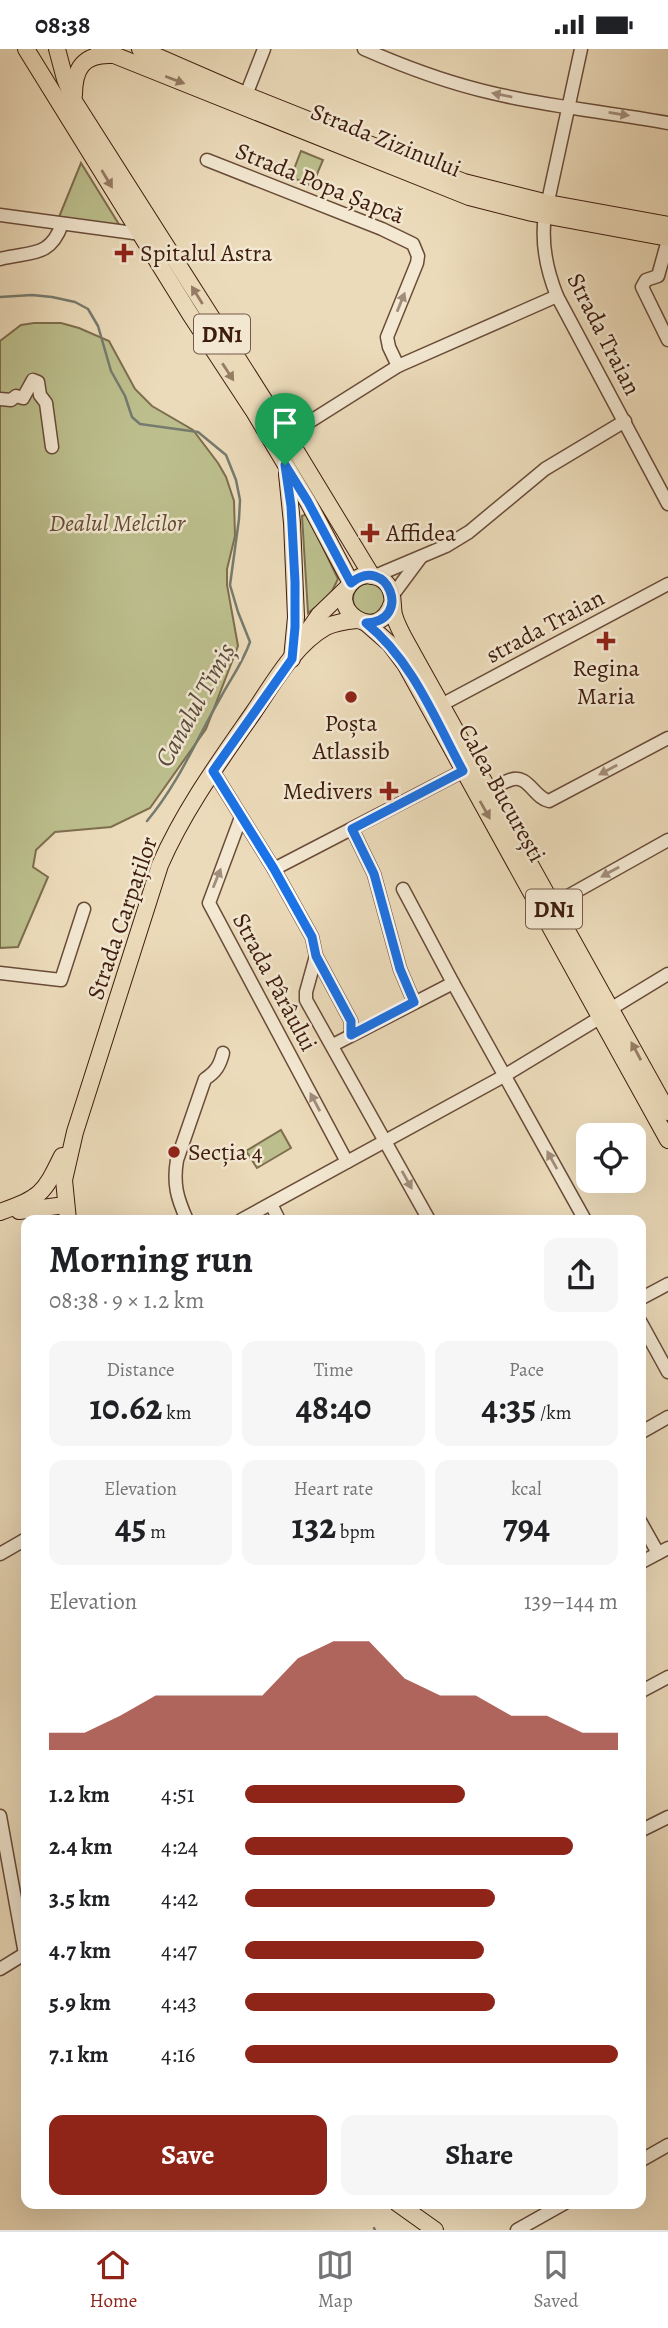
<!DOCTYPE html>
<html lang="en">
<head>
<meta charset="utf-8">
<style>
	body { margin:0; font-family:Alegreya,serif; background:#f6f6f6; color:#202124; height:100vh; display:flex; flex-direction:column; font-size:26px; white-space:nowrap }
	* { box-sizing:border-box; margin:0 }
	p { font-size:23px; color:#757577 }
	.icon { flex:none; width:38px; height:38px; fill:none; stroke:currentColor; stroke-width:2; stroke-linecap:round; stroke-linejoin:round }
	.map { position:relative; flex:1; overflow:hidden }
	.panel { position:absolute; left:21px; top:1166px; width:625px; height:994px; display:flex; flex-direction:column; background:#fff; border-radius:14px; box-shadow:0 7px 28px #0002 }
	.panel>* { flex:none }
	.tools { position:absolute; left:576px; top:1074px; display:grid; gap:14px }
	.tools a { display:grid; place-items:center; width:70px; height:70px; border-radius:14px; background:#fff; box-shadow:0 7px 28px #0002; font-size:35px }
	.pin { position:absolute; display:grid; place-items:center; width:60px; height:60px; color:#fff; margin:-72px -30px; border-radius:50% 50% 50% 0; rotate:-45deg; box-shadow:0 0 7px #0007 }
	.pin .icon { rotate:45deg }
	.round { display:grid; place-items:center; flex:none; width:74px; height:74px; border-radius:14px; background:#f6f6f6 }
	.head { display:flex; align-items:center; justify-content:space-between; height:119px; padding:0 28px }
	h1 { font-size:38px; font-weight:600; line-height:52px }
	.figures { display:grid; grid-template-columns:repeat(3,1fr); gap:10px; height:119px; padding:7px 28px }
	.figures div { display:grid; align-content:center; border-radius:14px; background:#f6f6f6; text-align:center }
	.figures b { font-size:35px; font-weight:600 }
	.figures small { font-size:19px; font-weight:400 }
	.figures p { font-size:19px }
	.chart { height:196px; padding:14px 28px }
	.chart p { display:flex; justify-content:space-between }
	.chart svg { width:100%; height:126px; margin-top:7px; fill:#8f2418; opacity:.7 }
	.primary-button { display:flex; gap:14px; margin-top:auto; padding:14px 28px }
	.primary-button a { flex:1; height:80px; border-radius:14px; background:#8f2418; color:#fff; font-size:28px; font-weight:600; line-height:80px; text-align:center }
	.primary-button a+a { background:#f6f6f6; color:#202124 }
	ul { padding:0 28px; list-style:none; font-size:23px }
	li { display:grid; grid-template-columns:112px 84px 1fr; align-items:center; height:52px }
	li i { height:18px; border-radius:9px; background:#8f2418 }
	.status { display:flex; justify-content:space-between; align-items:center; height:49px; padding:0 35px; background:#fff; direction:ltr }
	.status svg { height:19px; fill:currentColor }
	.tab-bar { display:flex; justify-content:space-around; align-items:center; height:98px; border-top:2px solid #e0e0e0; background:#fff; font-size:19px; color:#757577 }
	.tab-bar a { display:grid; justify-items:center; gap:4px }
	.tab-bar .selected { color:#8f2418 }
	.map>svg:first-child { display:block }
	.green { fill:#bcbf8d; stroke:#7d6e4e; stroke-width:2 }
	.lines { fill:none; stroke-linecap:round; stroke-linejoin:round }
	.stream { stroke:#757b6f; stroke-width:2.5 }
	.minor-casing { stroke:#6a4c39; stroke-width:15 }
	.major-casing { stroke:#3e1c0e; stroke-width:18 }
	.minor { stroke:#f3e8d2; stroke-width:12 }
	.major { stroke:#ecdbba; stroke-width:16 }
	.oneway { fill:#957c64 }
	.oneway2 { fill:#a28c7a }
	.route-casing { stroke:#fff; stroke-width:14 }
	.route { stroke:#1a73e8; stroke-width:9 }
	.poi-dot { fill:#8f2418; stroke:#f3e8d2; stroke-width:2.5 }
	.labels { text-anchor:middle; dominant-baseline:central; stroke-width:5; stroke-linejoin:round; paint-order:stroke }
	.shield { fill:#f3e8d2; stroke:#745949; stroke-width:2 }
	.shield-label { font-size:23px; font-weight:bold; fill:#3e1c0e }
	.street-label { font-size:24px; fill:#3e1c0e; stroke:#f3e8d2 }
	.poi-label { font-size:24px; fill:#3e1c0e; stroke:#f3e8d2; text-anchor:start }
	.park-label { font-size:24px; font-style:italic; fill:#644d34; stroke:#f3e8d2 }
	.water-label { font-size:26px; font-style:italic; fill:#594c3e; stroke:#f3e8d2 }
</style>
</head>
<body>
<div class="status"><b>08:38</b><svg viewBox="0 0 49 12"><path d="M0 12V9h3v3zM5 12V6h3v6zM10 12V3h3v9zM15 12V0h3v12zM26 1h20v11H26zM47 4h2v5h-2z"/></svg></div>
<div class="map">
<svg width="668" height="2181" viewBox="0 0 668 2181">
	<rect width="100%" height="100%" fill="#ecdbba"/>
	<filter id="stains"><feTurbulence type="fractalNoise" baseFrequency=".00286" numOctaves="4"/><feColorMatrix values="0 0 0 0 .2 0 0 0 0 .09 0 0 0 0 .02 0 0 0 .5 -.17"/></filter>
	<radialGradient id="worn" r=".72"><stop offset=".6" stop-color="#630" stop-opacity="0"/><stop offset="1" stop-color="#630" stop-opacity=".3"/></radialGradient>
	<g class="green">
		<path d="M301,102L323,111L312,137L291,128Z"/>
		<path d="M81,114L120,177L59,168Z"/>
		<path d="M34,274H61L79,279L109,292L135,340L152,357L193,381L218,414L226,428L234,452L235,487L227,520V536L238,597L206,680L150,759L111,778L55,783L36,801L33,818L48,828L18,898L0,899V292L21,276Z"/>
		<path d="M307,465L338,530L329,548L308,564L302,467Z"/>
		<circle cx="369" cy="550" r="16"/>
		<path d="M281,1081L291,1099L257,1119L246,1102Z"/>
	</g>
	<g class="lines">
		<g class="stream">
			<path d="M0,248L32,246L52,248L75,253L88,260L98,277L111,322L125,347L132,368L140,375L198,383L226,406L236,431L240,451L239,470L230,536L238,563L250,593C242,615 233,626 222,646C197,689 179,734 147,772"/>
			<path d="M374,2179L375,2181"/>
		</g>
		<g class="minor-casing">
			<g id="minor">
				<path d="M364,0C405,18 448,34 492,44C550,58 609,63 668,74"/>
				<path d="M581,0L545,166C541,193 547,222 557,247L668,455"/>
				<path d="M246,46L264,0"/>
				<path d="M207,111L382,180L413,195L418,207L417,214L387,288L389,298L398,317"/>
				<path d="M0,166L141,185"/>
				<path d="M668,191L658,227L646,231L642,238L668,291"/>
				<path d="M0,210C31,202 50,209 62,175"/>
				<path d="M0,350L11,351L16,347L23,349L33,331L38,333L40,346L46,354L52,398"/>
				<path d="M287,387L398,317L557,247"/>
				<path d="M375,527L446,497L469,483L545,420L625,372"/>
				<path d="M392,547L421,508"/>
				<path d="M441,656L668,535"/>
				<path d="M213,722L274,820L312,888L316,907L351,972V986"/>
				<path d="M489,742C496,738 503,733 510,731C528,724 534,749 549,752L668,689"/>
				<path d="M241,768L209,854L347,1113"/>
				<path d="M352,780L374,825L400,920L414,953"/>
				<path d="M274,820L463,722"/>
				<path d="M403,840L453,934L585,1171"/>
				<path d="M552,856L668,791"/>
				<path d="M316,907L306,943V951L429,1171"/>
				<path d="M0,924L61,931L84,860"/>
				<path d="M612,959L668,925"/>
				<path d="M333,996L453,934"/>
				<path d="M271,1155L279,1171"/>
				<path d="M187,1171C177,1149 173,1135 177,1111L205,1030C216,1023 220,1016 223,1004"/>
				<path d="M241,1171L504,1027L601,968"/>
				<path d="M640,1250L668,1235"/>
				<path d="M640,1272L668,1323"/>
				<path d="M640,1384L668,1368"/>
				<path d="M640,1472L658,1504"/>
				<path d="M0,1505L26,1490"/>
				<path d="M640,1514L668,1499"/>
				<path d="M640,1643L668,1628"/>
				<path d="M0,1767L25,1905"/>
				<path d="M640,1782L668,1768"/>
				<path d="M0,1920L26,1904"/>
				<path d="M640,2112L668,2096"/>
				<path d="M517,2181L565,2154"/>
			</g>
		</g>
		<g class="major-casing">
			<g id="major">
				<path d="M26,0L190,265L253,361L308,453L351,534"/>
				<path d="M57,0L65,30L74,52L287,387L372,527"/>
				<path d="M99,0L469,148L532,164L668,189"/>
				<path d="M140,0L246,46L464,133L548,154L668,176"/>
				<path d="M74,46C74,20 83,5 111,6"/>
				<path d="M287,425L292,474L296,568L292,610"/>
				<path d="M392,554C378,598 323,558 353,532C359,527 366,525 373,527C380,528 387,533 390,540C394,548 392,557 394,566C398,580 406,592 413,605L668,1063"/>
				<path d="M366,574L390,595L405,615L668,1091"/>
				<path d="M301,592L319,566L348,538"/>
				<path d="M19,1162L65,1156"/>
				<path d="M0,1163C41,1148 43,1146 62,1107"/>
				<path d="M68,1171L64,1131L75,1083L160,816C184,761 219,713 253,664C273,635 294,596 326,578C336,573 346,572 357,571"/>
				<path d="M397,2154L435,2181"/>
			</g>
		</g>
		<use href="#minor" class="minor"/>
		<use href="#major" class="major"/>
	</g>
	<defs><path id="oneway-solid" d="M-6-.8H1V-3.2L6.5 0L1 3.2V.8H-6Z" transform="scale(1.75)"/></defs>
	<g class="oneway">
		<use href="#oneway-solid" transform="translate(175 31) rotate(21)"/>
		<use href="#oneway-solid" transform="translate(107 130) rotate(59)"/>
		<use href="#oneway-solid" transform="translate(197 246) rotate(-122)"/>
		<use href="#oneway-solid" transform="translate(228 323) rotate(57)"/>
		<use href="#oneway-solid" transform="translate(485 761) rotate(61)"/>
		<use href="#oneway-solid" transform="translate(636 1002) rotate(-118)"/>
	</g>
	<g class="oneway2">
		<use href="#oneway-solid" transform="translate(502 46) rotate(-169)"/>
		<use href="#oneway-solid" transform="translate(619 65) rotate(9)"/>
		<use href="#oneway-solid" transform="translate(401 253) rotate(-68)"/>
		<use href="#oneway-solid" transform="translate(608 721) rotate(152)"/>
		<use href="#oneway-solid" transform="translate(610 823) rotate(151)"/>
		<use href="#oneway-solid" transform="translate(217 829) rotate(-68)"/>
		<use href="#oneway-solid" transform="translate(315 1053) rotate(-118)"/>
		<use href="#oneway-solid" transform="translate(552 1111) rotate(-119)"/>
		<use href="#oneway-solid" transform="translate(407 1131) rotate(61)"/>
	</g>
	<g class="lines">
		<g class="route-casing">
			<path id="route" d="M285,416L308,453L351,534C387,504 414,572 366,574C412,611 435,670 463,722L352,780L374,825L400,920L414,953L351,986V972L316,907L312,888L274,820L213,722L292,610L295,578V533L291,457Z"/>
		</g>
		<use href="#route" class="route"/>
	</g>
	<g class="poi-dot">
		<path d="M120.5 193.5h7v7h7v7h-7v7h-7v-7h-7v-7h7z"/>
		<path d="M366.5 473.5h7v7h7v7h-7v7h-7v-7h-7v-7h7z"/>
		<path d="M602.5 581.5h7v7h7v7h-7v7h-7v-7h-7v-7h7z"/>
		<circle cx="351" cy="648" r="7"/>
		<path d="M385.5 731.5h7v7h7v7h-7v7h-7v-7h-7v-7h7z"/>
		<circle cx="174" cy="1103" r="7"/>
	</g>
	<g class="labels">
		<g class="shield">
			<rect x="194" y="265.5" width="56" height="39" rx="5"/>
			<rect x="526" y="840.5" width="56" height="39" rx="5"/>
		</g>
		<g class="shield-label">
			<text x="222" y="285">DN1</text>
			<text x="554" y="860">DN1</text>
		</g>
		<g class="street-label">
			<text transform="translate(386 91) rotate(22)">Strada Zizinului</text>
			<text transform="translate(320 134) rotate(22)">Strada Popa Șapcă</text>
			<text transform="translate(604 285) rotate(63)">Strada Traian</text>
			<text transform="translate(545 577) rotate(-28)">strada Traian</text>
			<text transform="translate(502 744) rotate(61)">Calea București</text>
			<text transform="translate(122 869) rotate(-71)">Strada Carpaților</text>
			<text transform="translate(275 933) rotate(62)">Strada Pârâului</text>
		</g>
		<g class="poi-label">
			<text x="140" y="204">Spitalul Astra</text>
			<text x="386" y="484">Affidea</text>
			<text x="606" y="619" text-anchor="middle">Regina<tspan x="606" dy="28">Maria</tspan></text>
			<text x="351" y="674" text-anchor="middle">Poșta<tspan x="351" dy="28">Atlassib</tspan></text>
			<text x="373" y="742" text-anchor="end">Medivers</text>
			<text x="188" y="1103">Secția 4</text>
		</g>
		<g class="park-label">
			<text x="117" y="474">Dealul Melcilor</text>
		</g>
		<g class="water-label">
			<text transform="translate(195 656) rotate(-61)">Canalul Timiș</text>
		</g>
	</g>
	<rect width="100%" height="100%" filter="url(#stains)"/>
	<rect width="100%" height="100%" fill="url(#worn)"/>
</svg>
<div class="tools">
<a><svg class="icon" aria-label="locate" viewBox="0 0 24 24"><circle cx="12" cy="12" r="6"/><path d="M12 2v4M12 18v4M2 12h4M18 12h4"/></svg></a>
</div>
<div class="pin" style="left:285px;top:416px;background:#1e9e55"><svg class="icon" aria-label="arrive" viewBox="0 0 24 24"><path d="M6 21V4h12l-3 4 3 4H6"/></svg></div>
<section class="panel">
<div class="head"><div><h1>Morning run</h1><p>08:38 · 9 × 1.2 km</p></div><a class="round"><svg class="icon" aria-label="share" viewBox="0 0 24 24"><path d="M12 15V3M7 8l5-5 5 5M5 13v7h14v-7"/></svg></a></div>
<div class="figures">
<div><p>Distance</p><b>10.62<small> km</small></b></div>
<div><p>Time</p><b>48:40</b></div>
<div><p>Pace</p><b>4:35<small> /km</small></b></div>
</div>
<div class="figures">
<div><p>Elevation</p><b>45<small> m</small></b></div>
<div><p>Heart rate</p><b>132<small> bpm</small></b></div>
<div><p>kcal</p><b>794</b></div>
</div>
<div class="chart"><p><span>Elevation</span>139–144 m</p>
<svg viewBox="0 0 160 44" preserveAspectRatio="none"><path d="M0 44V38L10 38L20 32L30 25L40 25L50 25L60 25L70 12L80 6L90 6L100 19L110 25L120 25L130 32L140 32L150 38L160 38V44z"/></svg>
</div>
<ul>
<li><b>1.2 km</b>4:51<i style="width:59%"></i></li>
<li><b>2.4 km</b>4:24<i style="width:88%"></i></li>
<li><b>3.5 km</b>4:42<i style="width:67%"></i></li>
<li><b>4.7 km</b>4:47<i style="width:64%"></i></li>
<li><b>5.9 km</b>4:43<i style="width:67%"></i></li>
<li><b>7.1 km</b>4:16<i style="width:100%"></i></li>
</ul>
<div class="primary-button"><a>Save</a><a>Share</a></div>
</section>
</div>
<nav class="tab-bar">
<a class="selected"><svg class="icon" aria-label="home" viewBox="0 0 24 24"><path d="M3 11l9-7 9 7M6 9v11h12V9"/></svg>Home</a>
<a><svg class="icon" aria-label="map" viewBox="0 0 24 24"><path d="M3 6l6-2 6 2 6-2v14l-6 2-6-2-6 2zM9 4v14M15 6v14"/></svg>Map</a>
<a><svg class="icon" aria-label="saved" viewBox="0 0 24 24"><path d="M7 4h10v16l-5-4-5 4z"/></svg>Saved</a>
</nav>
</body>
</html>
